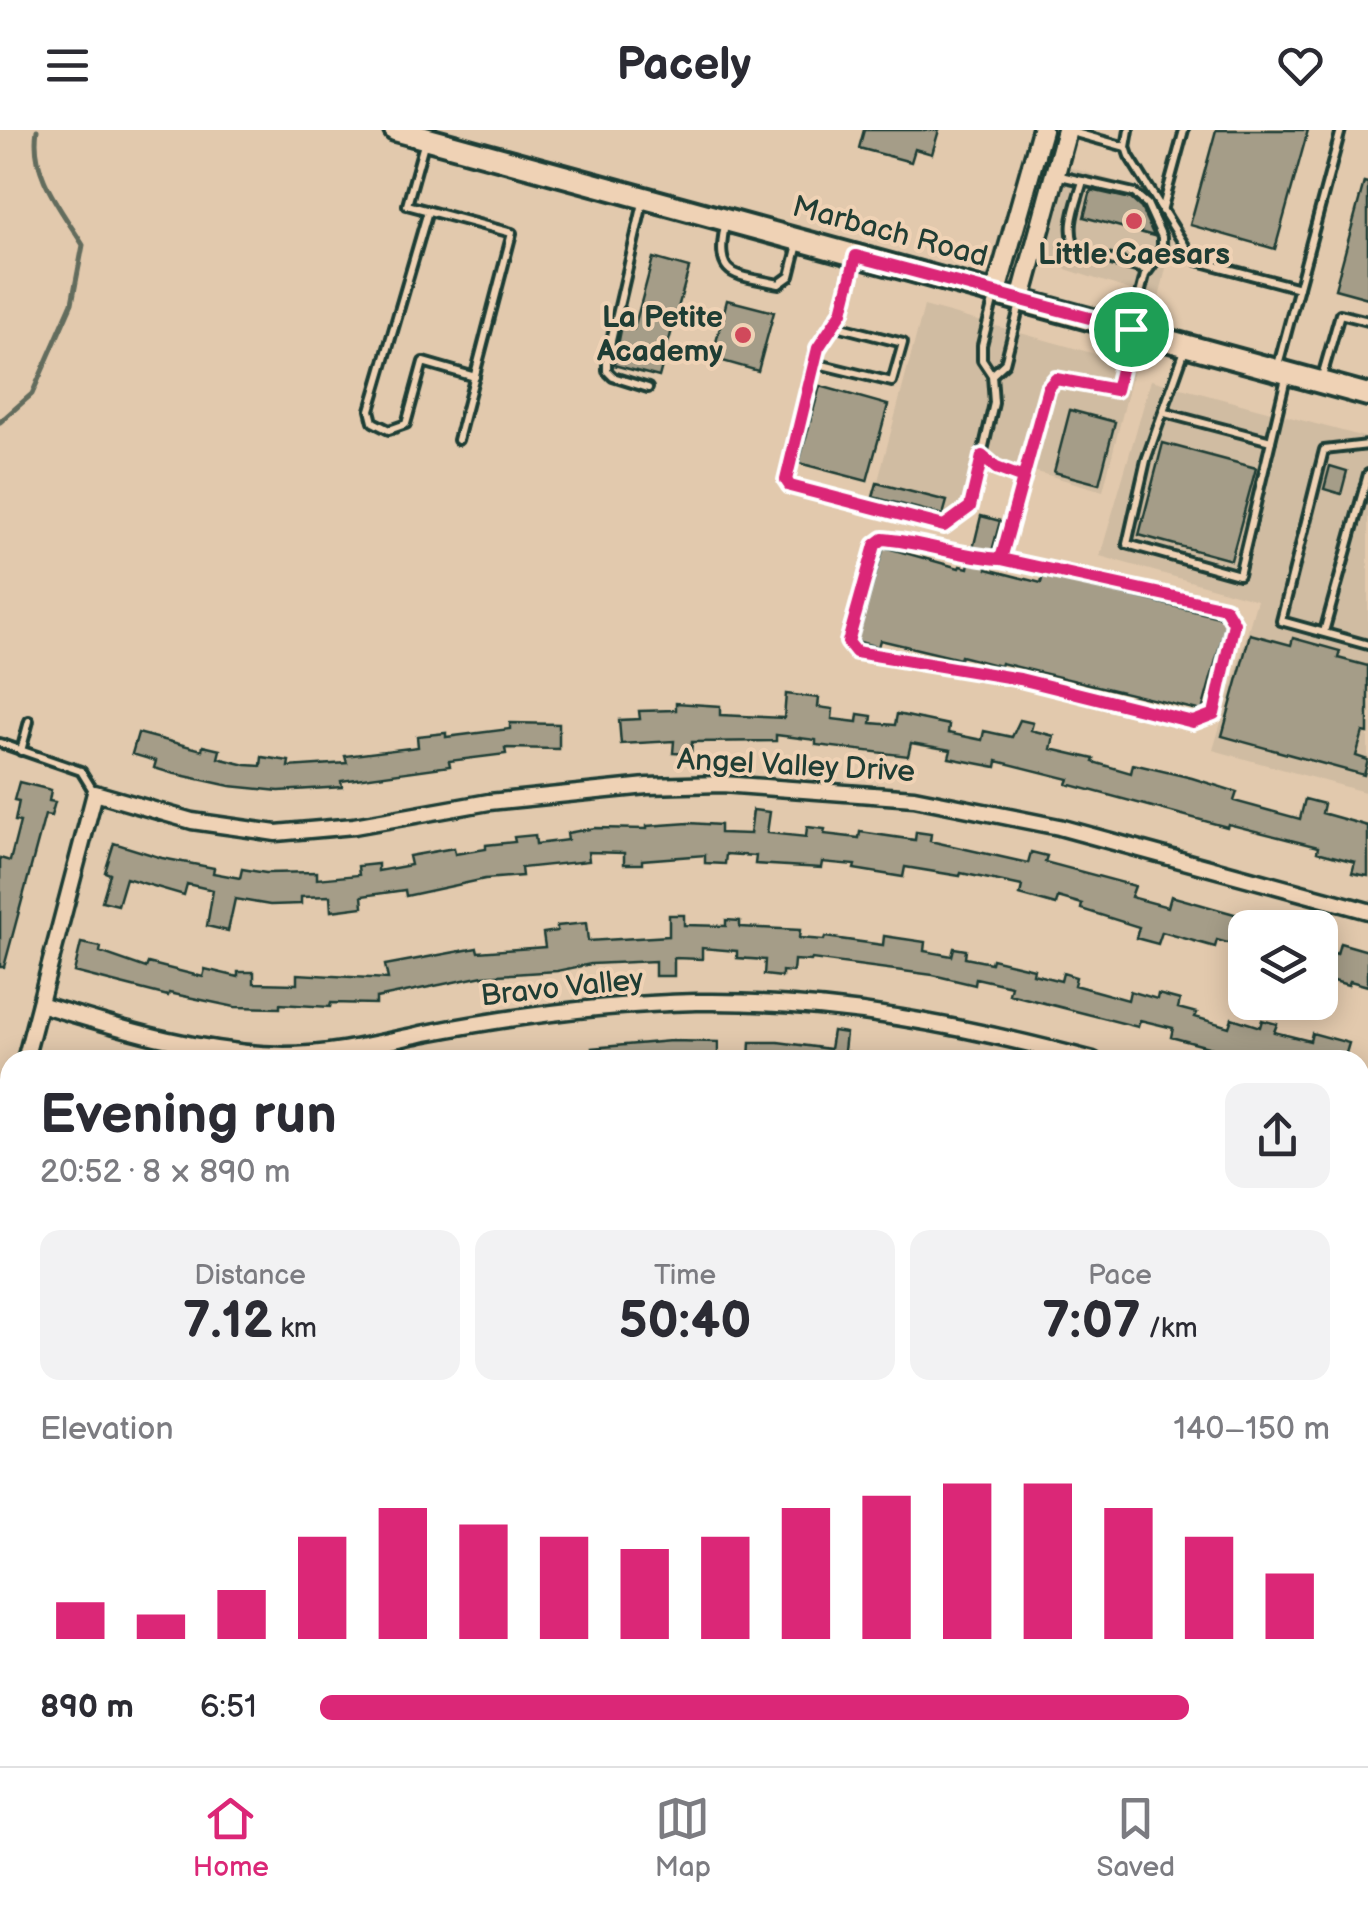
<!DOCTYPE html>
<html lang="en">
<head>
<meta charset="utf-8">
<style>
	body { margin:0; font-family:"Balsamiq Sans",sans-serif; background:#f2f2f3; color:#2b2b33; height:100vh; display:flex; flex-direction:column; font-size:38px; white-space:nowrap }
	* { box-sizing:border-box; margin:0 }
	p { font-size:32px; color:#7c7c81 }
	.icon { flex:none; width:55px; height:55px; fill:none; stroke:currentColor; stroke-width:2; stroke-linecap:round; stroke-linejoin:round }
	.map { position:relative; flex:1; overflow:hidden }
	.panel { position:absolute; left:0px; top:920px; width:1370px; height:718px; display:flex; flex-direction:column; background:#fff; border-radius:30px 30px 0 0; box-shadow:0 5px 25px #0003 }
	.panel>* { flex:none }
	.fabs { position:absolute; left:1228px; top:780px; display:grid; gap:20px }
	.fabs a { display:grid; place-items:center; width:110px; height:110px; border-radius:20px; background:#fff; box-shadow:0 5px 25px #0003; font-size:50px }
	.pin { position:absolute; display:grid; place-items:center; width:85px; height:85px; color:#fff; margin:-42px; border:5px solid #fff; border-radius:50%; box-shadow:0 2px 10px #0007 }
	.round { display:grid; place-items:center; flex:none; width:105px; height:105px; border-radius:20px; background:#f2f2f3 }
	.summary { display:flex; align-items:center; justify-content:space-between; height:170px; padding:0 40px }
	h1 { font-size:55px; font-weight:800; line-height:75px }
	.metrics { display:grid; grid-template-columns:repeat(3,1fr); gap:15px; height:170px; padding:10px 40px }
	.metrics div { display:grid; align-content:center; border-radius:20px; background:#f2f2f3; text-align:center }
	.metrics b { font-size:50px; font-weight:800 }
	.metrics small { font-size:28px; font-weight:400 }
	.metrics p { font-size:28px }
	.chart { height:280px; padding:20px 40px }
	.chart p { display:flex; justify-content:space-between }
	.chart svg { width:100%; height:180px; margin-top:10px; stroke:#db2777; stroke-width:6 }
	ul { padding:0 40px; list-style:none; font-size:32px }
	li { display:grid; grid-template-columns:160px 120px 1fr; align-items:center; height:75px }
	li i { height:25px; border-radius:12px; background:#db2777 }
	header { display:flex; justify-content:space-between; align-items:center; height:130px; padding:0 40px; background:#fff; font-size:45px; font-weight:800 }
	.menu { display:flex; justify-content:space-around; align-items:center; height:140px; border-top:2px solid #e1e1e2; background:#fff; font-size:28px; color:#7c7c81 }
	.menu a { display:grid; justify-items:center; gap:5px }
	.menu .active { color:#db2777 }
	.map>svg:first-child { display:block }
	.built { fill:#d0bca2 }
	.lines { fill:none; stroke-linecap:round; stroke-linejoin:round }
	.stream { stroke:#626c5d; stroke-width:5 }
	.building { fill:#a59d88; stroke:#1f3d34; stroke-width:2.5 }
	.service-casing { stroke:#1f3d34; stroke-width:14 }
	.minor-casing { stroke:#1f3d34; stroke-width:21 }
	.tertiary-casing { stroke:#1f3d34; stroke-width:25 }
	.secondary-casing { stroke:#1f3d34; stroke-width:28 }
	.service { stroke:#efd2b5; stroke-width:6 }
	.minor { stroke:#efd2b5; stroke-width:14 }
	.tertiary { stroke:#efd2b5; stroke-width:18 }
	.secondary { stroke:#efd2b5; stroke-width:20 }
	.route-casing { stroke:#fff; stroke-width:20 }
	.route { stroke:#db2777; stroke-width:12 }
	.poi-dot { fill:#d1495b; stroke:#efd2b5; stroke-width:4 }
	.labels { text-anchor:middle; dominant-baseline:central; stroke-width:8; stroke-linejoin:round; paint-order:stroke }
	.street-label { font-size:30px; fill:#1f3d34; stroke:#efd2b5 }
	.poi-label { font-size:30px; font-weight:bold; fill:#1f3d34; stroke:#efd2b5 }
</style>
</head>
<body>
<header><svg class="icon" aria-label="menu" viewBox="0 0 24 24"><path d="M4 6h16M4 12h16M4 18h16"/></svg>Pacely<svg class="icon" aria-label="heart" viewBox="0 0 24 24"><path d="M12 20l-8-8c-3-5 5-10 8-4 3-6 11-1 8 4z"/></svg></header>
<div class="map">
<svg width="1368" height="1636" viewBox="0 0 1368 1636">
	<rect width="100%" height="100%" fill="#e2c9ad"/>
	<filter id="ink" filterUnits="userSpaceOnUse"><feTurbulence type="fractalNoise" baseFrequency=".01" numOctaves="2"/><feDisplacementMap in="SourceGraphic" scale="20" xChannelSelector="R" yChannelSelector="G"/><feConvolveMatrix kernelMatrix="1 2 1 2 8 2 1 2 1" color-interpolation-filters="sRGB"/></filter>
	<g filter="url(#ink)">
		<g class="built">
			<path d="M1068,37L1141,59L1172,111L1157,178L1129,168L1130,160L1041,131Z"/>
			<path d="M924,176L1135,235L1103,361L992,329L975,383L947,405L869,385Z"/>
			<path d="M1151,250L1368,308V663L1213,620L1257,470L1100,426Z"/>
		</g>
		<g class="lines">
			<path class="stream" d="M0,292L32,264L72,173L83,115C61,79 30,44 37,0"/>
		</g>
		<g class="building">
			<path d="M864,0H939L932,24L915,19L911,32L859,18Z"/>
			<path d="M1216,0H1308L1275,119L1190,95Z"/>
			<path d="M1364,52L1368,53V168L1335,159Z"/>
			<path d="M1091,60L1131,69L1141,78L1154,106L1084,87Z"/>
			<path d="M653,128L689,138L659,247L614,235L622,195L634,199Z"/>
			<path d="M727,170L774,182L758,241L712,228Z"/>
			<path d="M820,256L888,275L867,351L799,333Z"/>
			<path d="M1070,280L1115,292L1099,354L1054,342Z"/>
			<path d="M1163,313L1256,338L1231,430L1139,405Z"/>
			<path d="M1330,336L1347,341L1341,364L1324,359Z"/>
			<path d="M877,353L947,371L943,385L873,367Z"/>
			<path d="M981,386L1000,391L992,421L973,419Z"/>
			<path d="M884,417L959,438L960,436L968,438L969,432L988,435L987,439L1041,453L1043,445L1223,488L1226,493L1202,581L1001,533L1000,536L961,526L960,529L880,510L878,517L856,511Z"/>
			<path d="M1250,504L1291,515L1293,508L1340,521L1338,528L1368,536V603L1363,602L1356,626L1368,630L1364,645L1222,606Z"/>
			<path d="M786,564L819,568L818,577L833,579L832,589L857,592L858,584L872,586L871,593L895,595L897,584L949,595L948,603L982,610L984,601L1012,607L1020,590L1033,593L1031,600L1054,606L1051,619L1094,629L1093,632L1131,643L1133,634L1192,648L1237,662L1234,671L1300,689L1305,669L1324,674L1322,683L1368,696V746L1352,743L1355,732L1317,722L1318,717L1228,694L1227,697L1067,654L1069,649L997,631L996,637L949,628L951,620L911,613L908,626L816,615V610L776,605V611L692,612L691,624L673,623L674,611L621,614L619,590L640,589L639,581L676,580V573L720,576V585L784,588Z"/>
			<path d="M510,593L559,594V619L505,618L506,624L449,631L450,636L341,651L342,657L279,661L230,656L171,643L154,638L156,631L132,624L138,603L202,620L203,616L220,620L218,628L246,635L261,636L262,627L289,631L288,637L347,633L345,626L418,617L417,606L446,603V607L510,599Z"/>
			<path d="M19,652L51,660L49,671L55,672L51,686L45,685L4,837H0V728L10,731L20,692L15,691L19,671L14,670Z"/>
			<path d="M753,680L770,682L767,703L806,707L807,697L825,699L824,704L859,708L860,702L915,710L916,702L931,704L930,711L1028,733L1031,722L1047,726L1045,732L1135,756L1131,767L1168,777L1171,766L1245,787V818L1217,810L1215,817L1162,802L1158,814L1136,808L1139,797L1081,779L1082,774L1058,767L1056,775L1020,765L1022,756L961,743L960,746L905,737L903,747L854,739L855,735L822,732L821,738L755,734L756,726L726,724L725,734L705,733V725L642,730V734H624V723L588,722L589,731L521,738L522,746L485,749L406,766L405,760L362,766L363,777L331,781L330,766L301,767V774L270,775L235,769L228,801L207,796L213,760L187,754L184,765L126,748L118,775L102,771L110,744L105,742L114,713L162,728L214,738L213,743L240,748L242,739L266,743L317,742V749L359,745L358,736L378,734V741L411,735L409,726L454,718L455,724L486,719V715L515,712L514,707L535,705L536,714L568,710L567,703L595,698L647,699V696L689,693L720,695V703L750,704Z"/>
			<path d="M669,785H684V795L726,796V790L740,791V797L800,800L799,808L824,810L825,807L883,815L884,806L925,812L924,821L952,826L954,818L966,820L965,828L991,833L992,829L1034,839L1033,844L1061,851L1063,843L1076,847L1074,855L1128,870L1130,861L1157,869L1158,864L1180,870L1178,878L1197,883L1195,887L1229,897L1232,888L1260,897L1262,890L1277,894L1274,902L1310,911L1312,903L1349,913L1344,930H1257L1171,907L1173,898L1140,890L1138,897L1009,864L1011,856L976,848L975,855L933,845L812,829L811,831L794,830L793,842L782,841V847L764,845L765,830L737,828V821L702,818V829L674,828V846H655V831L591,834L557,841L483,846L376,868V874L331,873L330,877L280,874V878L235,877L169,863L168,866L74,842L81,813L101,817L100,822L146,838L148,833L203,847L205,839L238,847V842H254V853L297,854V844L388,849L385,835L477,818L478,822L545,817L543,803L557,801V796L586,793L588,811L669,806Z"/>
			<path d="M1340,813L1368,821V856L1350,851L1348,855L1320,847V819L1337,824Z"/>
			<path d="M833,901L846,903L844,921L849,922L848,930H749L750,912H778L830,919Z"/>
			<path d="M671,911L718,912V930H594L592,918Z"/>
		</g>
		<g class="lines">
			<g class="service-casing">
				<g id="service">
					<path d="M1129,0L1126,17L1129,26L1190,124L1198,131L1299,158"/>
					<path d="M1068,1L1126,17"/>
					<path d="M424,14L407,75L512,103L458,310"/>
					<path d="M1056,45L1134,63L1147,74L1162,107V116L1160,124L1145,145L1131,199"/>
					<path d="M1083,51C1077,73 1063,102 1079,121L1147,140"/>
					<path d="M643,73L607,228V241L613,247L648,258"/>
					<path d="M428,81L370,280L373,292L389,300L406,294L423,232L475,247"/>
					<path d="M1162,81L1184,0"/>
					<path d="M725,95C714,149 734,144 779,154L790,146L798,114"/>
					<path d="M855,132L842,182L817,218L787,350L790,356L943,396L970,377L994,273L992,245L982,230V215L994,167"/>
					<path d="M1185,220L1146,330L1127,414L1239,445L1286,248"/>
					<path d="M814,233L892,252L903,213L833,195"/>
					<path d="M1278,235L1341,0"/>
					<path d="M992,245L1005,233L1020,174"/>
					<path d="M1321,250L1340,184L1368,191"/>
					<path d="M1165,283L1271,311"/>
					<path d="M1368,315L1324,320L1281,491L1368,515"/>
					<path d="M982,326L996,338L1023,348"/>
					<path d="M883,409C923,412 961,427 1001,429L1225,478L1234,493L1215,584L1193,592L1020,549L855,522L848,512L875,415Z"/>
					<path d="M1001,429L1048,258L1056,249L1116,260L1131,205"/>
					<path d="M1324,502L1368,344"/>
					<path d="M0,613L81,641L94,662"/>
					<path d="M21,621L29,591"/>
					<path d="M1360,1406L1368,1409"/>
					<path d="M1360,1463L1368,1465"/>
					<path d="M1125,1628L1126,1636"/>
					<path d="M991,1636L1001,1628"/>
				</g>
			</g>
			<g class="minor-casing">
				<g id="minor">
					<path d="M40,874C119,898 201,924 284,925C333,925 379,913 426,903C515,886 606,874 697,872C833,870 962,895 1093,930"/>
					<path d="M25,930L95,663L192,691L276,703L354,696L489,672L647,656L722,654L914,668L1059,697L1368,781"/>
					<path d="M1360,1002L1368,1004"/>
					<path d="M0,1026L10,988"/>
					<path d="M0,1091L10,1094"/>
					<path d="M0,1315L10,1317"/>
					<path d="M0,1537L10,1539"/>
					<path d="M174,1636L176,1628"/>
				</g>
			</g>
			<g class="tertiary-casing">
				<g id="tertiary">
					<path d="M996,162L1042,0"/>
					<path d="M1021,169L1067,0"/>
					<path d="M1360,1103L1368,1091"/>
					<path d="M936,1636L942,1628"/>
				</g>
			</g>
			<g class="secondary-casing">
				<path id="secondary" d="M395,0L1368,265"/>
			</g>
			<use href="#service" class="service"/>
			<use href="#minor" class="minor"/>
			<use href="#tertiary" class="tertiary"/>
			<use href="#secondary" class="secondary"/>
		</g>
	</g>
	<g class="lines" filter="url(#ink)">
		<g class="route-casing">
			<path id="route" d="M1131,199L856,126L842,182L818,218L786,350L790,356L944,396L970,377L982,326L996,338L1023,348L1001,429L1225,478L1234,493L1214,584L1193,592L1020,549L856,522L848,512L875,415L883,409C923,412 961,427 1001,429L1048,258L1056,249L1116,260L1131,199"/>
		</g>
		<use href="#route" class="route"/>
	</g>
	<g class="poi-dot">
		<circle cx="1134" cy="91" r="10"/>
		<circle cx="743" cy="205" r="10"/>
	</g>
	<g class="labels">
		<g class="street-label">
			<text transform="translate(890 102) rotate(15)">Marbach Road</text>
			<text transform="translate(796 636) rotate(3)">Angel Valley Drive</text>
			<text transform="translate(562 858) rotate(-6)">Bravo Valley</text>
		</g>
		<g class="poi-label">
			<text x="1134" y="125">Little Caesars</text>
			<text x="723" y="188" text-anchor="end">La Petite<tspan x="723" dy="34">Academy</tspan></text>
		</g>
	</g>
</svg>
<div class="fabs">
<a><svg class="icon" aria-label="layers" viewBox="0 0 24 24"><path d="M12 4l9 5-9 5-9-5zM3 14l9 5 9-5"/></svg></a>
</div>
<div class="pin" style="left:1131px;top:199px;background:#1e9e55"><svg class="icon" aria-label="arrive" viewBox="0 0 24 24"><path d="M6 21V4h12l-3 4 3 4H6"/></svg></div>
<section class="panel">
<div class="summary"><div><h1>Evening run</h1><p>20:52 · 8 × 890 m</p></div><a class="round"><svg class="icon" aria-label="share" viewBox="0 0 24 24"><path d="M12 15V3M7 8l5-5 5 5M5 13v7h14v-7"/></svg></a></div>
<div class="metrics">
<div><p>Distance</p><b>7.12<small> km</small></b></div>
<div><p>Time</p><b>50:40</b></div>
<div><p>Pace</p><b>7:07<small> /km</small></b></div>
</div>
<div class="chart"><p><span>Elevation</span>140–150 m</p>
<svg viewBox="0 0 160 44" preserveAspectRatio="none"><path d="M5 44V35M15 44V38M25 44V32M35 44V19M45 44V12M55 44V16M65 44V19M75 44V22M85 44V19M95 44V12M105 44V9M115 44V6M125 44V6M135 44V12M145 44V19M155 44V28"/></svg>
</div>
<ul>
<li><b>890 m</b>6:51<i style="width:86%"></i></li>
</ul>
</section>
</div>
<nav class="menu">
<a class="active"><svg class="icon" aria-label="home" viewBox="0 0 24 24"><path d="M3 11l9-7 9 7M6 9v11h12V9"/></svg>Home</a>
<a><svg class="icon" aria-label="map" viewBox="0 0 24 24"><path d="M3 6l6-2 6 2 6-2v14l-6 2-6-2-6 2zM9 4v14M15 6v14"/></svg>Map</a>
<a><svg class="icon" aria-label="saved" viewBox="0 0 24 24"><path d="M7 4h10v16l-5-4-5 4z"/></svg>Saved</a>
</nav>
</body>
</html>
